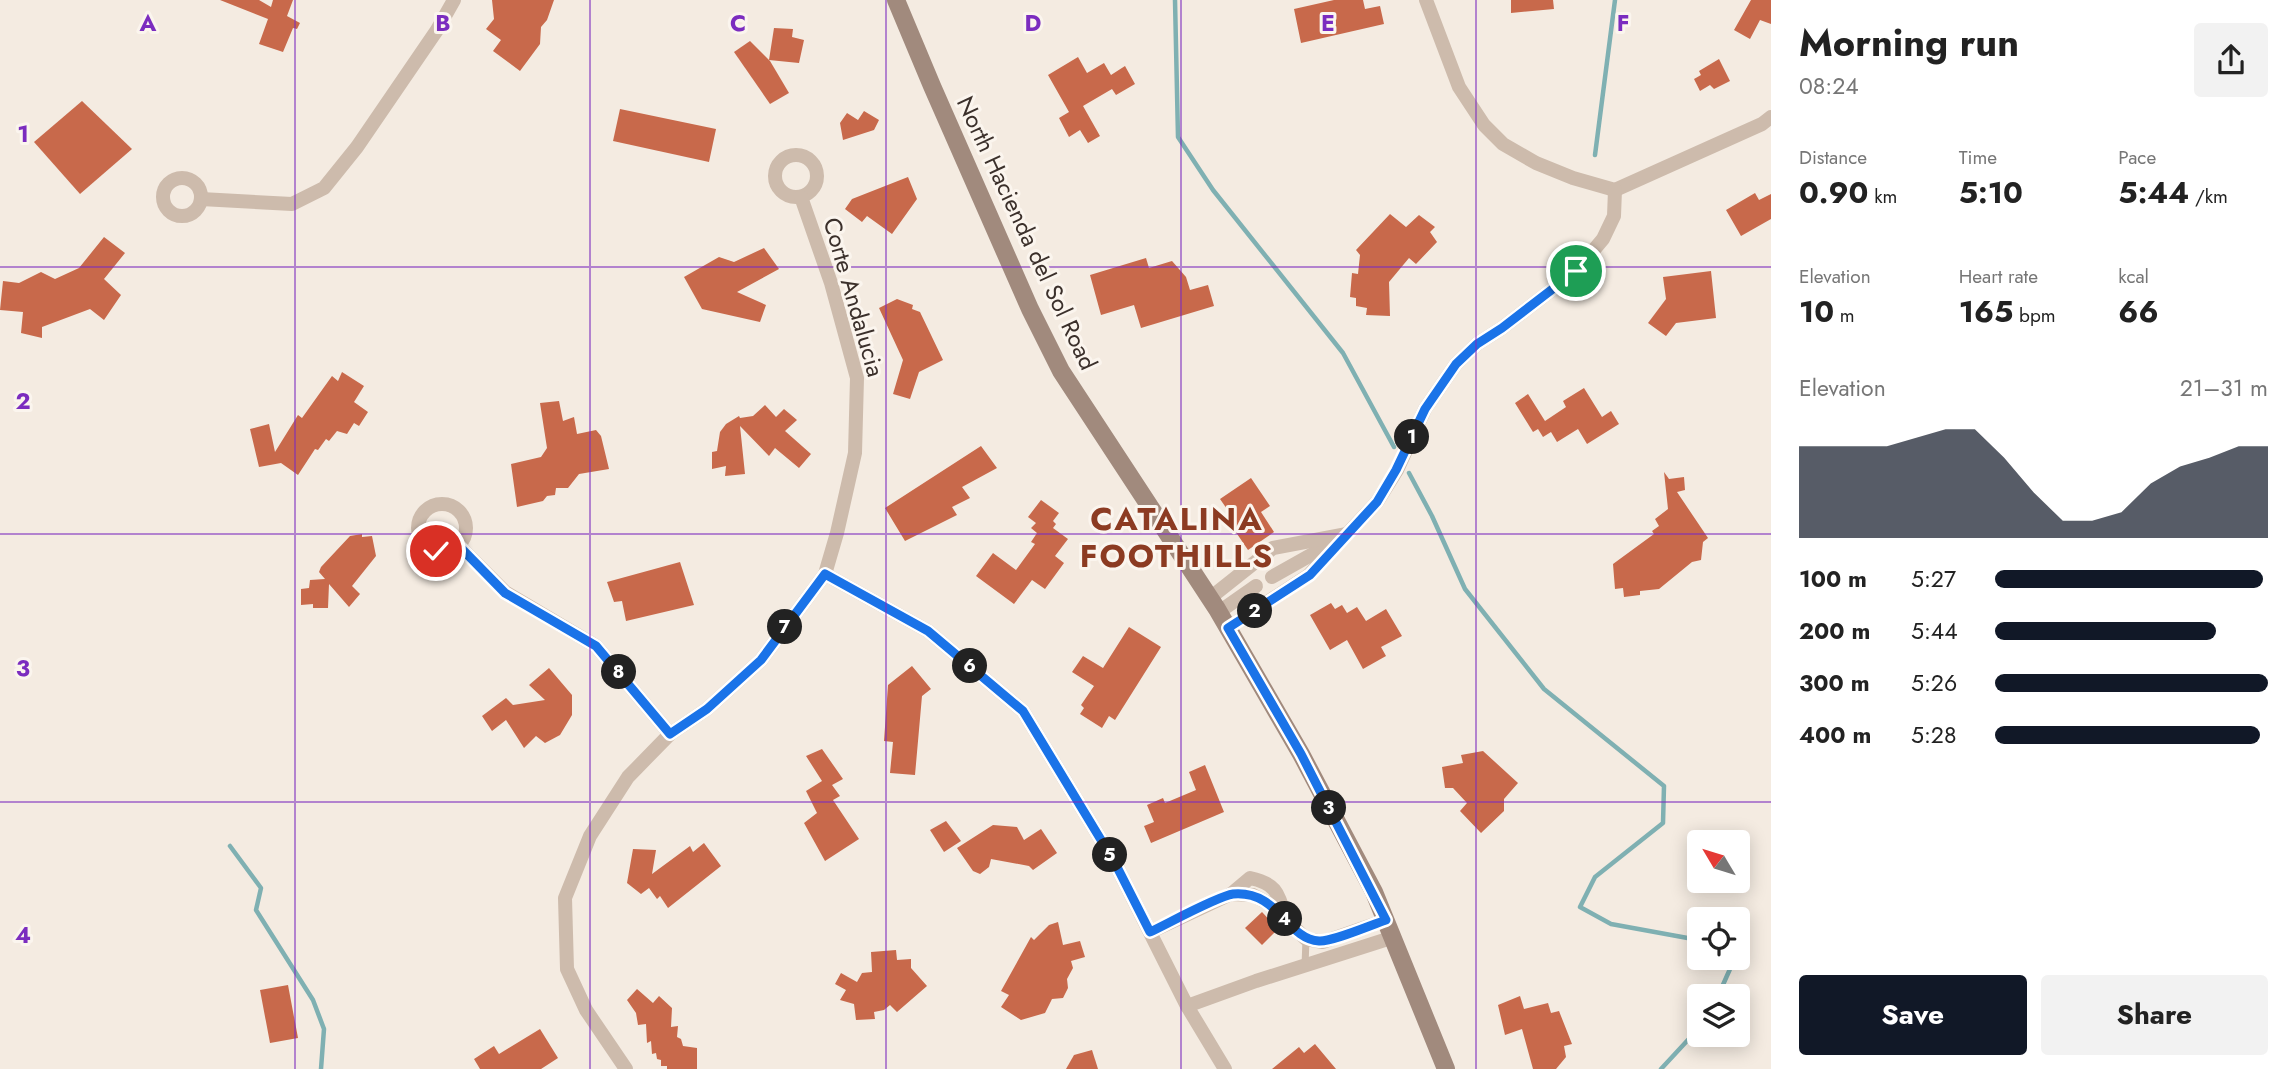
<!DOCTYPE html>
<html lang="en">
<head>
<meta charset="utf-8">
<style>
	body { margin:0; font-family:Jost,sans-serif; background:#f2f2f2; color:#222; height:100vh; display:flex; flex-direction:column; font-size:26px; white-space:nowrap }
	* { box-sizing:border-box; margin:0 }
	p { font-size:23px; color:#767676 }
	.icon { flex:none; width:38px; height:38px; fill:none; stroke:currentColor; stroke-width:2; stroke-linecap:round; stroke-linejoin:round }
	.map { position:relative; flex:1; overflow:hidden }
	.panel { display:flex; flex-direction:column; background:#fff; width:525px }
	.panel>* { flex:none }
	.needle { width:46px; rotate:308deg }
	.tools { position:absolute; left:1687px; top:830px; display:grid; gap:14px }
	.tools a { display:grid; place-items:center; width:63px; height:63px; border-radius:7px; background:#fff; box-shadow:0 4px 18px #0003; font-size:35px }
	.pin { position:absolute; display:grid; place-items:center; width:60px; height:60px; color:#fff; margin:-30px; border:4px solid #fff; border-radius:50%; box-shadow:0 2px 7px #0007 }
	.km { position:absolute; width:35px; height:35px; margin:-18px; border-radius:50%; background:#222; color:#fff; font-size:19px; line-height:35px; text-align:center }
	.round { display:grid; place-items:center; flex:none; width:74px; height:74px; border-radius:7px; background:#f2f2f2 }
	.head { display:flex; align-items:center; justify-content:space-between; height:119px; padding:0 28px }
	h1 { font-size:38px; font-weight:700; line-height:52px }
	.stats { display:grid; grid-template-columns:repeat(3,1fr); gap:10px; height:119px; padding:7px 28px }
	.stats div { display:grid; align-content:center }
	.stats b { font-size:30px; font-weight:700 }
	.stats small { font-size:19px; font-weight:400 }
	.stats p { font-size:19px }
	.chart { height:196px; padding:14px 28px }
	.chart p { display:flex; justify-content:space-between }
	.chart svg { width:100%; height:126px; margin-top:7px; fill:#111827; opacity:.7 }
	.action { display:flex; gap:14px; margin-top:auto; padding:14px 28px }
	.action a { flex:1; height:80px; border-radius:7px; background:#111827; color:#fff; font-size:28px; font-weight:700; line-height:80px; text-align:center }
	.action a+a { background:#f2f2f2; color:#222 }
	ul { padding:0 28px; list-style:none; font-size:23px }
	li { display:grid; grid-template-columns:112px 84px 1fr; align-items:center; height:52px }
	li i { height:18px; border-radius:9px; background:#111827 }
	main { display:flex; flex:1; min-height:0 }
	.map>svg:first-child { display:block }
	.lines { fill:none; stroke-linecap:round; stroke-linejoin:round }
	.stream { stroke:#7fb0b2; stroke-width:4.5 }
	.building { fill:#c8694b }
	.lane { stroke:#cdbbac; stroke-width:7 }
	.street { stroke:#cdbbac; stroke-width:14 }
	.secondary { stroke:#a18a7d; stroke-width:18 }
	.route-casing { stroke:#fff; stroke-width:14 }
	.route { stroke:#1a73e8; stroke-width:9 }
	.grid { fill:none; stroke:#7b2cbf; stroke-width:2; stroke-opacity:0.55 }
	.labels { text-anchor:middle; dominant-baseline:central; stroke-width:6; stroke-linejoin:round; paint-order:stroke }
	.street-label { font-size:24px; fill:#3b302b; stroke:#fbf5ee }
	.district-label { font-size:32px; font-weight:bold; letter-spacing:2px; fill:#8c3b22; stroke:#fbf5ee }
	.grid-label { font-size:23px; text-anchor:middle; font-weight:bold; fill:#7b2cbf; stroke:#fbf5ee; stroke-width:6; stroke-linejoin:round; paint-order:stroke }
</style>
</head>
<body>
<main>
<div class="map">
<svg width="1771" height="1069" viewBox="0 0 1771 1069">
	<rect width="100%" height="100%" fill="#f4ebe1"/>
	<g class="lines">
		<g class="stream">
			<path d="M1175,0L1178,137L1213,190L1343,353L1394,447"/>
			<path d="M1595,155L1615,0"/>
			<path d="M1409,473L1432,516L1465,589L1544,689L1664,786L1663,823L1595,877L1580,907L1611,924L1693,939L1699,944"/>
			<path d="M230,846L261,888L256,910L313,1000L324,1029L321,1069"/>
			<path d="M1716,957L1730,969L1718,996"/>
			<path d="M1661,1069L1699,1028"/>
		</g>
	</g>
	<g class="building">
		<path d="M220,0H259L271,7L273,0H293L287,16L300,23L297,29L293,28L283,52L259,44L268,19Z"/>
		<path d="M492,0H554L547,20L541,27L540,44L520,71L493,51L501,40L486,29L494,19Z"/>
		<path d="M1334,0H1363L1365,9L1380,6L1384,24L1301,43L1294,9Z"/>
		<path d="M1511,0H1553L1554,9L1511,13Z"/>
		<path d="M1751,0H1771V24L1760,20L1750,39L1734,30Z"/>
		<path d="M774,28L793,29L792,37L804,40L799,63L769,60Z"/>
		<path d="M750,41L770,61L789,93L770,104L734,52Z"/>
		<path d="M1078,57L1087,73L1104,63L1111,75L1125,66L1135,84L1116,95L1112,89L1083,106L1100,136L1088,143L1080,130L1069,137L1059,118L1069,112L1048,75Z"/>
		<path d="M1719,59L1730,81L1714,89L1710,85L1700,91L1694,79L1701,75L1699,71Z"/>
		<path d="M82,101L132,149L80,194L34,142Z"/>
		<path d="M620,109L716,129L709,162L613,141Z"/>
		<path d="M864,111L879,120L874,130L843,140L840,123L847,113L858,120Z"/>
		<path d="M908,177L917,199L892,234L867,216L862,222L845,209L852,199Z"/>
		<path d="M1755,193L1759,200L1771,194V219L1741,236L1726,210Z"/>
		<path d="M1390,214L1406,227L1419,215L1435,227L1430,232L1437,242L1416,264L1409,258L1389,282L1390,316L1366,315L1367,308L1356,306V298L1350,297L1352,273L1358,274L1360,255L1356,250Z"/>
		<path d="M104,237L125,253L104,279L121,295L104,320L90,309L42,327V338L21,333L23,312L0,310L3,281L19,283L41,272L55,279L79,268Z"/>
		<path d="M764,248L779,269L737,292L766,305L760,322L702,309L684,277L719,257L734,262Z"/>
		<path d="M1146,258L1149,268L1172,261L1186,277L1190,290L1208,285L1214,306L1141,328L1134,305L1101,315L1090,275Z"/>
		<path d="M1711,271L1716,318L1676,323L1666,336L1648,323L1666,299L1663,277Z"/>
		<path d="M897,299L913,305L912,309L920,312L943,360L919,372L910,399L893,394L903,360L879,308Z"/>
		<path d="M342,372L364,386L354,402L368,412L359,426L354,423L347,434L337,431L329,441L326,439L318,450L315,449L298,475L281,463L259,467L250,429L269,424L275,452L298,415L302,418L332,376L338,381Z"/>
		<path d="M1584,388L1602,417L1611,411L1619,424L1587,444L1578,429L1557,442L1551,432L1543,437L1538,429L1533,432L1515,403L1528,394L1545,421L1566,407L1563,401Z"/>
		<path d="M559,401L563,421L574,417L577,434L596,430L601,436L609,469L579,474L568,488H556L555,495L547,496L543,501L517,507L511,464L541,457L547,448L540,403Z"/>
		<path d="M765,405L776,417L784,409L797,420L785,431L811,454L799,468L775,448L769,456L740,426L745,474L725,476L726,466L712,469V452L717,451L720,432L726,424L739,416L740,418L753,416Z"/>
		<path d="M981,446L997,468L962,487L970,498L952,507L957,515L905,541L885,508Z"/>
		<path d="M1664,472L1669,479L1684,477L1685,490L1677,492L1708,538L1703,542L1701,560L1692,562L1659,589L1640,591V595L1624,597L1623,588L1615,589L1613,564L1654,534L1652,531L1659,526L1655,519L1668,509Z"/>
		<path d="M1251,478L1270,506L1261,512L1274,532L1248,550L1231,525L1236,522L1220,499Z"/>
		<path d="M1041,500L1059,513L1053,521L1056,524L1053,528L1068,539L1055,556L1064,563L1045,589L1032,580L1014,604L976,576L993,553L1016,570L1035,544L1031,542L1037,533L1031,528L1036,523L1028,517Z"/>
		<path d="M362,534V537L372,536L376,556L352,586L360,594L349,607L329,584L328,608H313V604L301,605V589L309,588L310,580L325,579L319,572L321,567L350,536Z"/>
		<path d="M680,562L694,605L626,621L622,601L614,602L607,582Z"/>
		<path d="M1331,603L1335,609L1342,605L1347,613L1357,607L1366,621L1386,609L1402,636L1381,647L1386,656L1363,669L1347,640L1330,650L1310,615Z"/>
		<path d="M1129,627L1161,647L1115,720L1109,716L1102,728L1080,714L1084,708L1081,705L1094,686L1072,672L1083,656L1103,668Z"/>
		<path d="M912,666L931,689L922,696L915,775L890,773L893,742L884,741L888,685Z"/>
		<path d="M549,668L572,695V715L560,735L545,743L536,736L524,748L506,720L492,731L482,716L506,698L513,705L545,700L529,685Z"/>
		<path d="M822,749L843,779L832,785L840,796L833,800L859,839L825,861L804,823L817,813L806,791L822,781L806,756Z"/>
		<path d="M1483,751L1518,783L1504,799V811L1481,833L1460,811L1467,803L1453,788H1445L1442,767L1463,763L1461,755Z"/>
		<path d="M1205,765L1224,812L1151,843L1144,826L1154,822L1147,805L1163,798L1165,803L1196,790L1189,772Z"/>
		<path d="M946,821L961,841L944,852L930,830Z"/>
		<path d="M993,825L1017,827L1024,840L1041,829L1057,853L1033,870L1029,866L991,859L989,867L980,874L973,871L957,848Z"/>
		<path d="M704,843L721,866L668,908L660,896L657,899L649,888L641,894L627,883L633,849L656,850L652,874L690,846L693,852Z"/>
		<path d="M1262,912L1278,929L1262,945L1245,928Z"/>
		<path d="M1058,922L1063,945L1080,941L1085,957L1071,961L1073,968L1067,979L1068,988L1063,998L1052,999L1045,1013L1021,1020L1001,1007L1009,995L1001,991L1031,937L1034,940L1049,925Z"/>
		<path d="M896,950L897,960L911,959V968L927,986L897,1012L890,1005L884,1010L874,1012L875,1019L856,1020L854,1004L840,1000L846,990L835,984L841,973L857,982L862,973L872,972L871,952Z"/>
		<path d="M288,985L298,1038L270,1043L260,990Z"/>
		<path d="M637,989L653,1003L659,996L672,1008L671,1027L678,1026L677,1037L681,1039L683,1046L697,1048V1069H667V1066H661V1060L657,1059L656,1053L652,1054L651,1041L647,1043L646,1024L638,1025L636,1013L627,1000Z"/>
		<path d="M1520,996L1524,1009L1548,1003L1551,1013L1559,1011L1572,1044L1564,1046L1566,1057L1556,1069H1533L1522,1029L1505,1035L1498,1005Z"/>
		<path d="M540,1029L558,1058L541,1069H480L474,1059L494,1046L499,1054Z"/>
		<path d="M1315,1044L1336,1069H1272L1299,1047L1304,1053Z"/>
		<path d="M1092,1050L1098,1069H1066L1074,1055Z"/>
	</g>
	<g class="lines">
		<path class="lane" d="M1305,966L1306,939"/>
		<g class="street">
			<path d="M1426,0L1459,87L1484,125L1503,144L1536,163L1573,178L1615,190L1762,124L1771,117"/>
			<circle cx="796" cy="176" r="21"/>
			<circle cx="182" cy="197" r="19"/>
			<path d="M201,199L292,204L324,188L357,147L437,30L454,0"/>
			<circle cx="442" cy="528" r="24"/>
			<path d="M459,546L505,592L596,646L670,734"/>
			<path d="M825,574L928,631L1023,711L1115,863L1187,1006L1225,1069"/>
			<path d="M1272,577L1334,542"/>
			<path d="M1210,598L1273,548L1347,534"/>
			<path d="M1219,612L1256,586"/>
			<path d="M1228,628L1309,575L1377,502L1397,470L1425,409L1456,364L1477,344L1502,328L1576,271L1603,239L1614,216L1615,190"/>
			<path d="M1231,894L1253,895L1271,905L1306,939L1323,942L1386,920"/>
			<path d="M1150,932L1231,894L1250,878C1277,884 1278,893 1285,917"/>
			<path d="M1187,1006L1256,981L1394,937"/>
			<path d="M626,1069L586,1010L567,969L565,898L590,836L628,777L670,734L707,709L761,660L825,574L837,533L855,453L857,378L831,283L801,197"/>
		</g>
		<path class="secondary" d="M896,0L932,86L1030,309L1061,371L1217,609L1301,754L1374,892L1446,1069"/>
	</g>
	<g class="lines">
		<g class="route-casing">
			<path id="route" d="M436,551L445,552L459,546L505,593L596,646L670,734L707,709L761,660L825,574L928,631L1023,711L1115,863L1150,932C1167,924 1218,896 1233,894C1279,890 1286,939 1319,941C1332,942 1371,925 1386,920L1301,754L1228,628L1310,575L1377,502L1396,470L1425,409L1456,364L1477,344L1502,328L1576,271"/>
		</g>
		<use href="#route" class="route"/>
	</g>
	<path class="grid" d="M295,0V1069M590,0V1069M886,0V1069M1181,0V1069M1476,0V1069M0,267H1771M0,534H1771M0,802H1771"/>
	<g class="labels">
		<g class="street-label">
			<text transform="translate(1027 233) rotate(65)">North Hacienda del Sol Road</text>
			<text transform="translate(854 297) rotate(74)">Corte Andalucia</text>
		</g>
		<g class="district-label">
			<text x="1177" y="519">CATALINA<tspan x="1177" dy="37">FOOTHILLS</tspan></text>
		</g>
	</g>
	<g class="grid-label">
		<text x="148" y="31">A</text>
		<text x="443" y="31">B</text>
		<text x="738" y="31">C</text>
		<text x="1033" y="31">D</text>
		<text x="1328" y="31">E</text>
		<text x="1623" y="31">F</text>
		<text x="23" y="142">1</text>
		<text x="23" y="409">2</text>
		<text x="23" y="676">3</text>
		<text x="23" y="943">4</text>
	</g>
</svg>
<div class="tools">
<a><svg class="needle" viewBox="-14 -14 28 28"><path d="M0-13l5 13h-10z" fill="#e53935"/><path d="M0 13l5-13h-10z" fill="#767676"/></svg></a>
<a><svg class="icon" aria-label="locate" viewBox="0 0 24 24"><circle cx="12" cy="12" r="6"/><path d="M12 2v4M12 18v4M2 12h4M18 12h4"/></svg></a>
<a><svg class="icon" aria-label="layers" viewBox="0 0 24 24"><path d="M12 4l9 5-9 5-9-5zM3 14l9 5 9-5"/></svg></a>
</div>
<div class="pin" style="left:1576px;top:271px;background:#1e9e55"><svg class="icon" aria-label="arrive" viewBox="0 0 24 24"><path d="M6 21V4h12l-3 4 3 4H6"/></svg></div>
<div class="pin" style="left:436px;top:551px;background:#d93025"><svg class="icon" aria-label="check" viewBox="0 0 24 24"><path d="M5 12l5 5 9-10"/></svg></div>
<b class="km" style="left:1412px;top:437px">1</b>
<b class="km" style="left:1255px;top:611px">2</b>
<b class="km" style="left:1329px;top:808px">3</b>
<b class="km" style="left:1285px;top:919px">4</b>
<b class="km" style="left:1110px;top:855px">5</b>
<b class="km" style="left:970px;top:666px">6</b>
<b class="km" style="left:785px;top:627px">7</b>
<b class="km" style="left:619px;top:672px">8</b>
</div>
<section class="panel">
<div class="head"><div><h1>Morning run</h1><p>08:24</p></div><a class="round"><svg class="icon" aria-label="share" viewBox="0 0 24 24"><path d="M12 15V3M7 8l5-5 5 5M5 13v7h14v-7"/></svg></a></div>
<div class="stats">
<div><p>Distance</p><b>0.90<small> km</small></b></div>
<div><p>Time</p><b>5:10</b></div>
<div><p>Pace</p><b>5:44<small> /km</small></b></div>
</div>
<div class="stats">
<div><p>Elevation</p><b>10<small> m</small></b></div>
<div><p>Heart rate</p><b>165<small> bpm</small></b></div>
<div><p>kcal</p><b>66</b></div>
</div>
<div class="chart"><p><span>Elevation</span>21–31 m</p>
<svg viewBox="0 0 160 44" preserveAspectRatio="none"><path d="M0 44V12L10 12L20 12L30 12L40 9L50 6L60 6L70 16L80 28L90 38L100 38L110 35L120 25L130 19L140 16L150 12L160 12V44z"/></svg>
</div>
<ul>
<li><b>100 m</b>5:27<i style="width:98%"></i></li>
<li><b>200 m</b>5:44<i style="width:81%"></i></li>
<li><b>300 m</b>5:26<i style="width:100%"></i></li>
<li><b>400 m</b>5:28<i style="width:97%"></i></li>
</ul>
<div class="action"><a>Save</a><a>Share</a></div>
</section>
</main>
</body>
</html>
